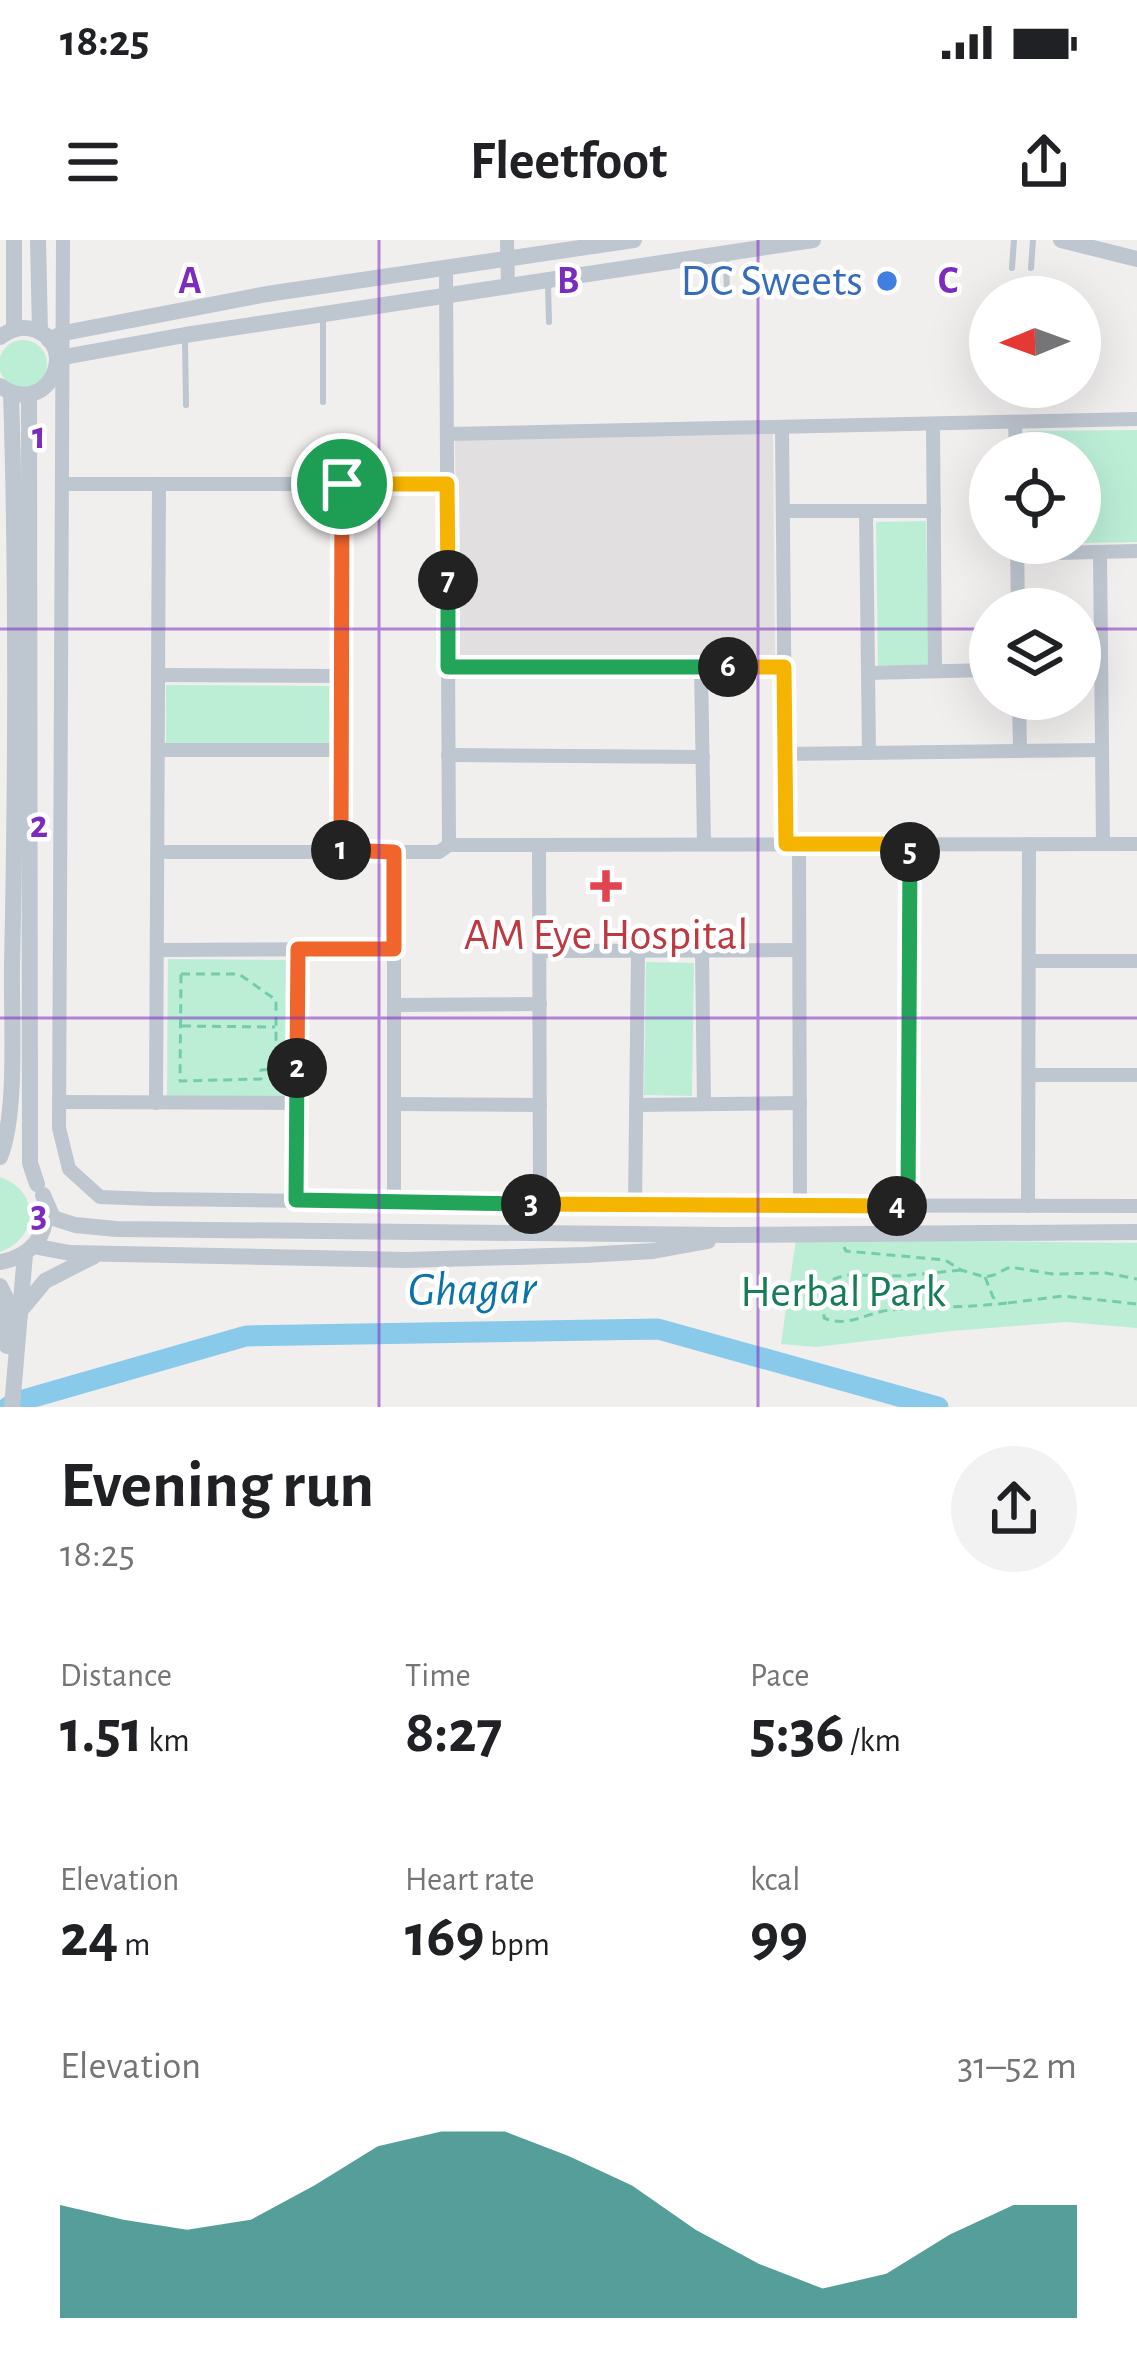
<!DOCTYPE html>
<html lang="en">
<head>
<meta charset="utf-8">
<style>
	body { margin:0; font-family:"Alegreya Sans",sans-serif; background:#f2f2f2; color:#202124; height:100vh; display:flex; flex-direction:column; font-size:45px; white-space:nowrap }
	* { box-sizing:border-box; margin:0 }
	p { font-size:39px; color:#757577 }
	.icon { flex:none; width:66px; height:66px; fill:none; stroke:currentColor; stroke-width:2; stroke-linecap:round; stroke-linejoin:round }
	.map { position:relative; height:1167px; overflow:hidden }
	.drawer { display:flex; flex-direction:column; background:#fff; flex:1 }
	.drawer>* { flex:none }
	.needle { width:78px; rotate:269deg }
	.fabs { position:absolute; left:969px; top:36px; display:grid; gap:24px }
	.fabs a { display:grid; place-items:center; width:132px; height:132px; border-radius:50%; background:#fff; box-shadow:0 12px 48px #0002; font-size:60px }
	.pin { position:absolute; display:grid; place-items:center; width:102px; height:102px; color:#fff; margin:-51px; border:6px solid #fff; border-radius:50%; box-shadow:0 3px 12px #0007 }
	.km { position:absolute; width:60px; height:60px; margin:-30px; border-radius:50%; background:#222; color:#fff; font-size:33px; line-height:60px; text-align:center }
	.round { display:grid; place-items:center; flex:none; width:126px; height:126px; border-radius:63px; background:#f2f2f2 }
	.head { display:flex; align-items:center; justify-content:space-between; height:204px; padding:0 60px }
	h1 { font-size:66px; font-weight:700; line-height:90px }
	.metrics { display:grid; grid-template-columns:repeat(3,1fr); gap:18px; height:204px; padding:12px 60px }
	.metrics div { display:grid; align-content:center }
	.metrics b { font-size:60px; font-weight:700 }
	.metrics small { font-size:33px; font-weight:400 }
	.metrics p { font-size:33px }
	.chart { height:336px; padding:24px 60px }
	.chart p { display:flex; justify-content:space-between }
	.chart svg { width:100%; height:216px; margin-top:12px; fill:#0f766e; opacity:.7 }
	.status { display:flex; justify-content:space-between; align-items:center; height:84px; padding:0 60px; background:#fff; direction:ltr }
	.status svg { height:33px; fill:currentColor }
	header { display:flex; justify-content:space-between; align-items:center; height:156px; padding:0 60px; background:#fff; font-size:54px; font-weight:700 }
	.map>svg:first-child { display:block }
	.education { fill:#e2dfe0 }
	.green { fill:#bceed6 }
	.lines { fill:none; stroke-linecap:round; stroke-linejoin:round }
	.river { stroke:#89caeb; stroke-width:21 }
	.path { stroke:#74ccac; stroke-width:3; stroke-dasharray:9 6; stroke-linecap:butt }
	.service { stroke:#bec6d0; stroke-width:6 }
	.minor { stroke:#bec6d0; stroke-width:14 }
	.tertiary { stroke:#bec6d0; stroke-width:16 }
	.split-1-casing { stroke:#fff; stroke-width:24 }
	.split-2-casing { stroke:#fff; stroke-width:24 }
	.split-3-casing { stroke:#fff; stroke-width:24 }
	.split-4-casing { stroke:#fff; stroke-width:24 }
	.split-5-casing { stroke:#fff; stroke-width:24 }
	.split-6-casing { stroke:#fff; stroke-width:24 }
	.split-7-casing { stroke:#fff; stroke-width:24 }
	.split-8-casing { stroke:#fff; stroke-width:24 }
	.split-1 { stroke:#f0652b; stroke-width:15 }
	.split-2 { stroke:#f0652b; stroke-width:15 }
	.split-3 { stroke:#22a559; stroke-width:15 }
	.split-4 { stroke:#f5b400; stroke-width:15 }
	.split-5 { stroke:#22a559; stroke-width:15 }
	.split-6 { stroke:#f5b400; stroke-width:15 }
	.split-7 { stroke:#22a559; stroke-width:15 }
	.split-8 { stroke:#f5b400; stroke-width:15 }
	.grid { fill:none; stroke:#7b2cbf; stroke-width:3; stroke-opacity:0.55 }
	.shop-dot { fill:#3f7fe0; stroke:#fff; stroke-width:4.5 }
	.health-dot { fill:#e0444e; stroke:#fff; stroke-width:4.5 }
	.labels { text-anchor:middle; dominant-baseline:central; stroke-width:9; stroke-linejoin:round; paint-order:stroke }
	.shop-label { font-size:45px; fill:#366cbe; stroke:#fff; text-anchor:end }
	.health-label { font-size:45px; fill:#be3a42; stroke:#fff }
	.park-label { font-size:45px; fill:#177c57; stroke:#fff }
	.water-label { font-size:48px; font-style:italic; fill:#0c73a8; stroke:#fff }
	.grid-label { font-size:39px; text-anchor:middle; font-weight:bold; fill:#7b2cbf; stroke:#fff; stroke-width:9; stroke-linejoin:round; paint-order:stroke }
</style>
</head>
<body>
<div class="status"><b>18:25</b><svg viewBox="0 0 49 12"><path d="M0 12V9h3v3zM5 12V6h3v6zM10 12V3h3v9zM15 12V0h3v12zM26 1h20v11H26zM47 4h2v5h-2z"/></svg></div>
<header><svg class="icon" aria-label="menu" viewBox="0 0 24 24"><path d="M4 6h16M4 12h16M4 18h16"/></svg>Fleetfoot<svg class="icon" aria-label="share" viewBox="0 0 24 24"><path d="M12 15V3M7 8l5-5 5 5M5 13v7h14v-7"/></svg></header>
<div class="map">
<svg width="1137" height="1167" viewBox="0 0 1137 1167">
	<rect width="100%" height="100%" fill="#f1eeee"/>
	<path class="education" d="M773,193L775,416L457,418L455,195Z"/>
	<g class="green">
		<circle cx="23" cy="124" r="24"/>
		<path d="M1137,190V302L1080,303V213H1028L1027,191Z"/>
		<path d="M926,281L929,426L878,427L876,282Z"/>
		<path d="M166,445L334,446V505H166Z"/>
		<path d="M168,719L290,720L289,857L167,856Z"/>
		<path d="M646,722L694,723L692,856L644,855Z"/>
		<path d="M0,937C40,951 40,997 0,1012Z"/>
		<path d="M796,999L1137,1003V1088L1066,1082L951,1091L816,1107L781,1104Z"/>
	</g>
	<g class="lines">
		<path class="river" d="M8,1167L23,1160L246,1096L658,1089L938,1167"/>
		<g class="path">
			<path d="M181,734H239L276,760V829L261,830V839L180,841Z"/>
			<path d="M182,786L275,787"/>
			<path d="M844,1007L846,1011L945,1020L961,1030L985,1037L994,1035L1010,1027L1053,1034L1106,1033L1137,1039"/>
			<path d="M961,1030L902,1036L846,1035L834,1039L824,1065V1078C849,1088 865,1073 890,1070C928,1066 968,1068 1007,1063"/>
			<path d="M985,1037L993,1057L998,1062"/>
			<path d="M1008,1063L1063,1056L1137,1064"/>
		</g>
		<g class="service">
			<path d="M726,17L727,56"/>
			<path d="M1012,28L1014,0"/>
			<path d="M1031,28L1033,0"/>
			<path d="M548,44L549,82"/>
			<path d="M323,78V162"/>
			<path d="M185,99L186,165"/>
		</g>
		<g class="minor">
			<path d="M63,0L59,888L69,929L100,957L152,959L635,965L1137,966"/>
			<path d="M507,0L508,46"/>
			<path d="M446,28L449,605"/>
			<path d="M1015,182L1016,213"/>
			<path d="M933,184L935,431"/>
			<path d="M782,187L786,604"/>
			<path d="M447,194L1137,179"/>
			<path d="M63,244H447"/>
			<path d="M783,271H934"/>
			<path d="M866,271L869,513"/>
			<path d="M1017,303L1018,369"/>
			<path d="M1100,312L1103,604"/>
			<path d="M1017,314L1137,311"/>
			<path d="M448,426L784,427"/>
			<path d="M701,427L704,604"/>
			<path d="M868,433L990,430"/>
			<path d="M158,435L342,436"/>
			<path d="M1019,459L1020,511"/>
			<path d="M158,510H341"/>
			<path d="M785,514L1102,510"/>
			<path d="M448,515L703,517"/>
			<path d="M799,604L800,966"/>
			<path d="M539,605L540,964"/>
			<path d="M158,612H439L449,605L1137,604"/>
			<path d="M341,612L342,244"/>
			<path d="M394,612V961"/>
			<path d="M157,710L394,709"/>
			<path d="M702,710L704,864"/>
			<path d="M540,711L799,710"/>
			<path d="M1029,721H1137"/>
			<path d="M394,765L540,764"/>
			<path d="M1029,835H1137"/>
			<path d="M59,862L297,863"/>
			<path d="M156,863L159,244"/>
			<path d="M394,864L540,865"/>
			<path d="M636,865L800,863"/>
			<path d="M296,960L297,709"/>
			<path d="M635,965L638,711"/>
			<path d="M1028,966L1029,604"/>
			<path d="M908,992L910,604"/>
		</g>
		<g class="tertiary">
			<path d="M14,0V89"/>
			<path d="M38,0L40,92"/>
			<path d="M1061,0L1137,19"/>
			<path d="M0,97C11,89 22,85 36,90C81,108 46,179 0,146"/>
			<path d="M49,100L64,93L267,54L634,0"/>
			<path d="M57,123L64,117L185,95L813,0"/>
			<path d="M29,155L30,923L37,944"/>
			<path d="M0,917C18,873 11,777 12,727C16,536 17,344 11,153"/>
			<path d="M43,955L53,978L75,985L116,989L726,995L1137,992"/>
			<path d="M33,1006L70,1013L407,1020L584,1015L653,1011L708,1001"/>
			<path d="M0,1022C30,1017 49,996 45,965"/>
			<path d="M0,1046L6,1058L7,1106"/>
			<path d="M21,1070L45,1041L94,1016"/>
			<path d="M12,1167L25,1014"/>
		</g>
	</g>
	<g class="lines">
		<g class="split-1-casing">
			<path id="split-1" d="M341,610L342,244"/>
		</g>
		<g class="split-2-casing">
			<path id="split-2" d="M297,828L298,709H394V612L341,610"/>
		</g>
		<g class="split-3-casing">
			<path id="split-3" d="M297,828L296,960L531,964"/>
		</g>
		<g class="split-4-casing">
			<path id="split-4" d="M531,964L897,966"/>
		</g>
		<g class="split-5-casing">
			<path id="split-5" d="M897,966H908L910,612"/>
		</g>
		<g class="split-6-casing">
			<path id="split-6" d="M728,427H784L786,604H910V612"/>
		</g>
		<g class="split-7-casing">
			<path id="split-7" d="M448,340V427H728"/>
		</g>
		<g class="split-8-casing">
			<path id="split-8" d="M342,244H447L448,340"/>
		</g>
		<use href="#split-1" class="split-1"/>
		<use href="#split-2" class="split-2"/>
		<use href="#split-3" class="split-3"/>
		<use href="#split-4" class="split-4"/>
		<use href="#split-5" class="split-5"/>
		<use href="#split-6" class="split-6"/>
		<use href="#split-7" class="split-7"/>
		<use href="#split-8" class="split-8"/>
	</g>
	<path class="grid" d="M379,0V1167M758,0V1167M0,389H990M1080,389H1137M0,778H1137"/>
	<circle class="shop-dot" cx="887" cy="41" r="12"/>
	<path class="health-dot" d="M600 628h12v12h12v12h-12v12h-12v-12h-12v-12h12z"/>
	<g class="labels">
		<g class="shop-label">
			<text x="863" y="41">DC Sweets</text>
		</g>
		<g class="health-label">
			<text x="606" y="695">AM Eye Hospital</text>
		</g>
		<g class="park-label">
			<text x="843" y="1052">Herbal Park</text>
		</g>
		<g class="water-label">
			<text transform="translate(472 1050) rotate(-1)">Ghagar</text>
		</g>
	</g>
	<g class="grid-label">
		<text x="190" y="53">A</text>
		<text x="568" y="53">B</text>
		<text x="948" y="53">C</text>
		<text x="39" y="208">1</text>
		<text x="39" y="597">2</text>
		<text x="39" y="986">3</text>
	</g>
</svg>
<div class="fabs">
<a><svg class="needle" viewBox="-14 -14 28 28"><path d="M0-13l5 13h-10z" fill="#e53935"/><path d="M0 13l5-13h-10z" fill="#757577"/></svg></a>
<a><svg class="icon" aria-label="locate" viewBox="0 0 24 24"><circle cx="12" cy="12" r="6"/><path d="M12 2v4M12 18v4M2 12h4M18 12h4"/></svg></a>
<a><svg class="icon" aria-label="layers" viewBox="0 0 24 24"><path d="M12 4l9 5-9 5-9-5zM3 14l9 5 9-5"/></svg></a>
</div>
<div class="pin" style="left:342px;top:244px;background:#1e9e55"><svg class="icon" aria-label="arrive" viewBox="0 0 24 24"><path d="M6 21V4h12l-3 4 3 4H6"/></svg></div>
<b class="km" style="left:341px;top:610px">1</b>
<b class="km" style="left:297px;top:828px">2</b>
<b class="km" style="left:531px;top:964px">3</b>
<b class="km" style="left:897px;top:966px">4</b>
<b class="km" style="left:910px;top:612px">5</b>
<b class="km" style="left:728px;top:427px">6</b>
<b class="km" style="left:448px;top:340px">7</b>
</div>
<section class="drawer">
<div class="head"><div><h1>Evening run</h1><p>18:25</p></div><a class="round"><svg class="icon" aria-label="share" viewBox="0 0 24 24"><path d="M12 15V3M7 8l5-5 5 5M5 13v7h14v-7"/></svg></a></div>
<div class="metrics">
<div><p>Distance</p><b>1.51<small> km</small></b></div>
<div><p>Time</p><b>8:27</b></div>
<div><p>Pace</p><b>5:36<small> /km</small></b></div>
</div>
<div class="metrics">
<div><p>Elevation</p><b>24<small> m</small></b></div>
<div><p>Heart rate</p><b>169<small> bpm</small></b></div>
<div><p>kcal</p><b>99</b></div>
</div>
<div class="chart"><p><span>Elevation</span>31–52 m</p>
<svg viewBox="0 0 160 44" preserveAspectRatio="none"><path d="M0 44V21L10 24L20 26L30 24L40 17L50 9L60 6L70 6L80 11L90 17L100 26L110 33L120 38L130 35L140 27L150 21L160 21V44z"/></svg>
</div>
</section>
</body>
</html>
